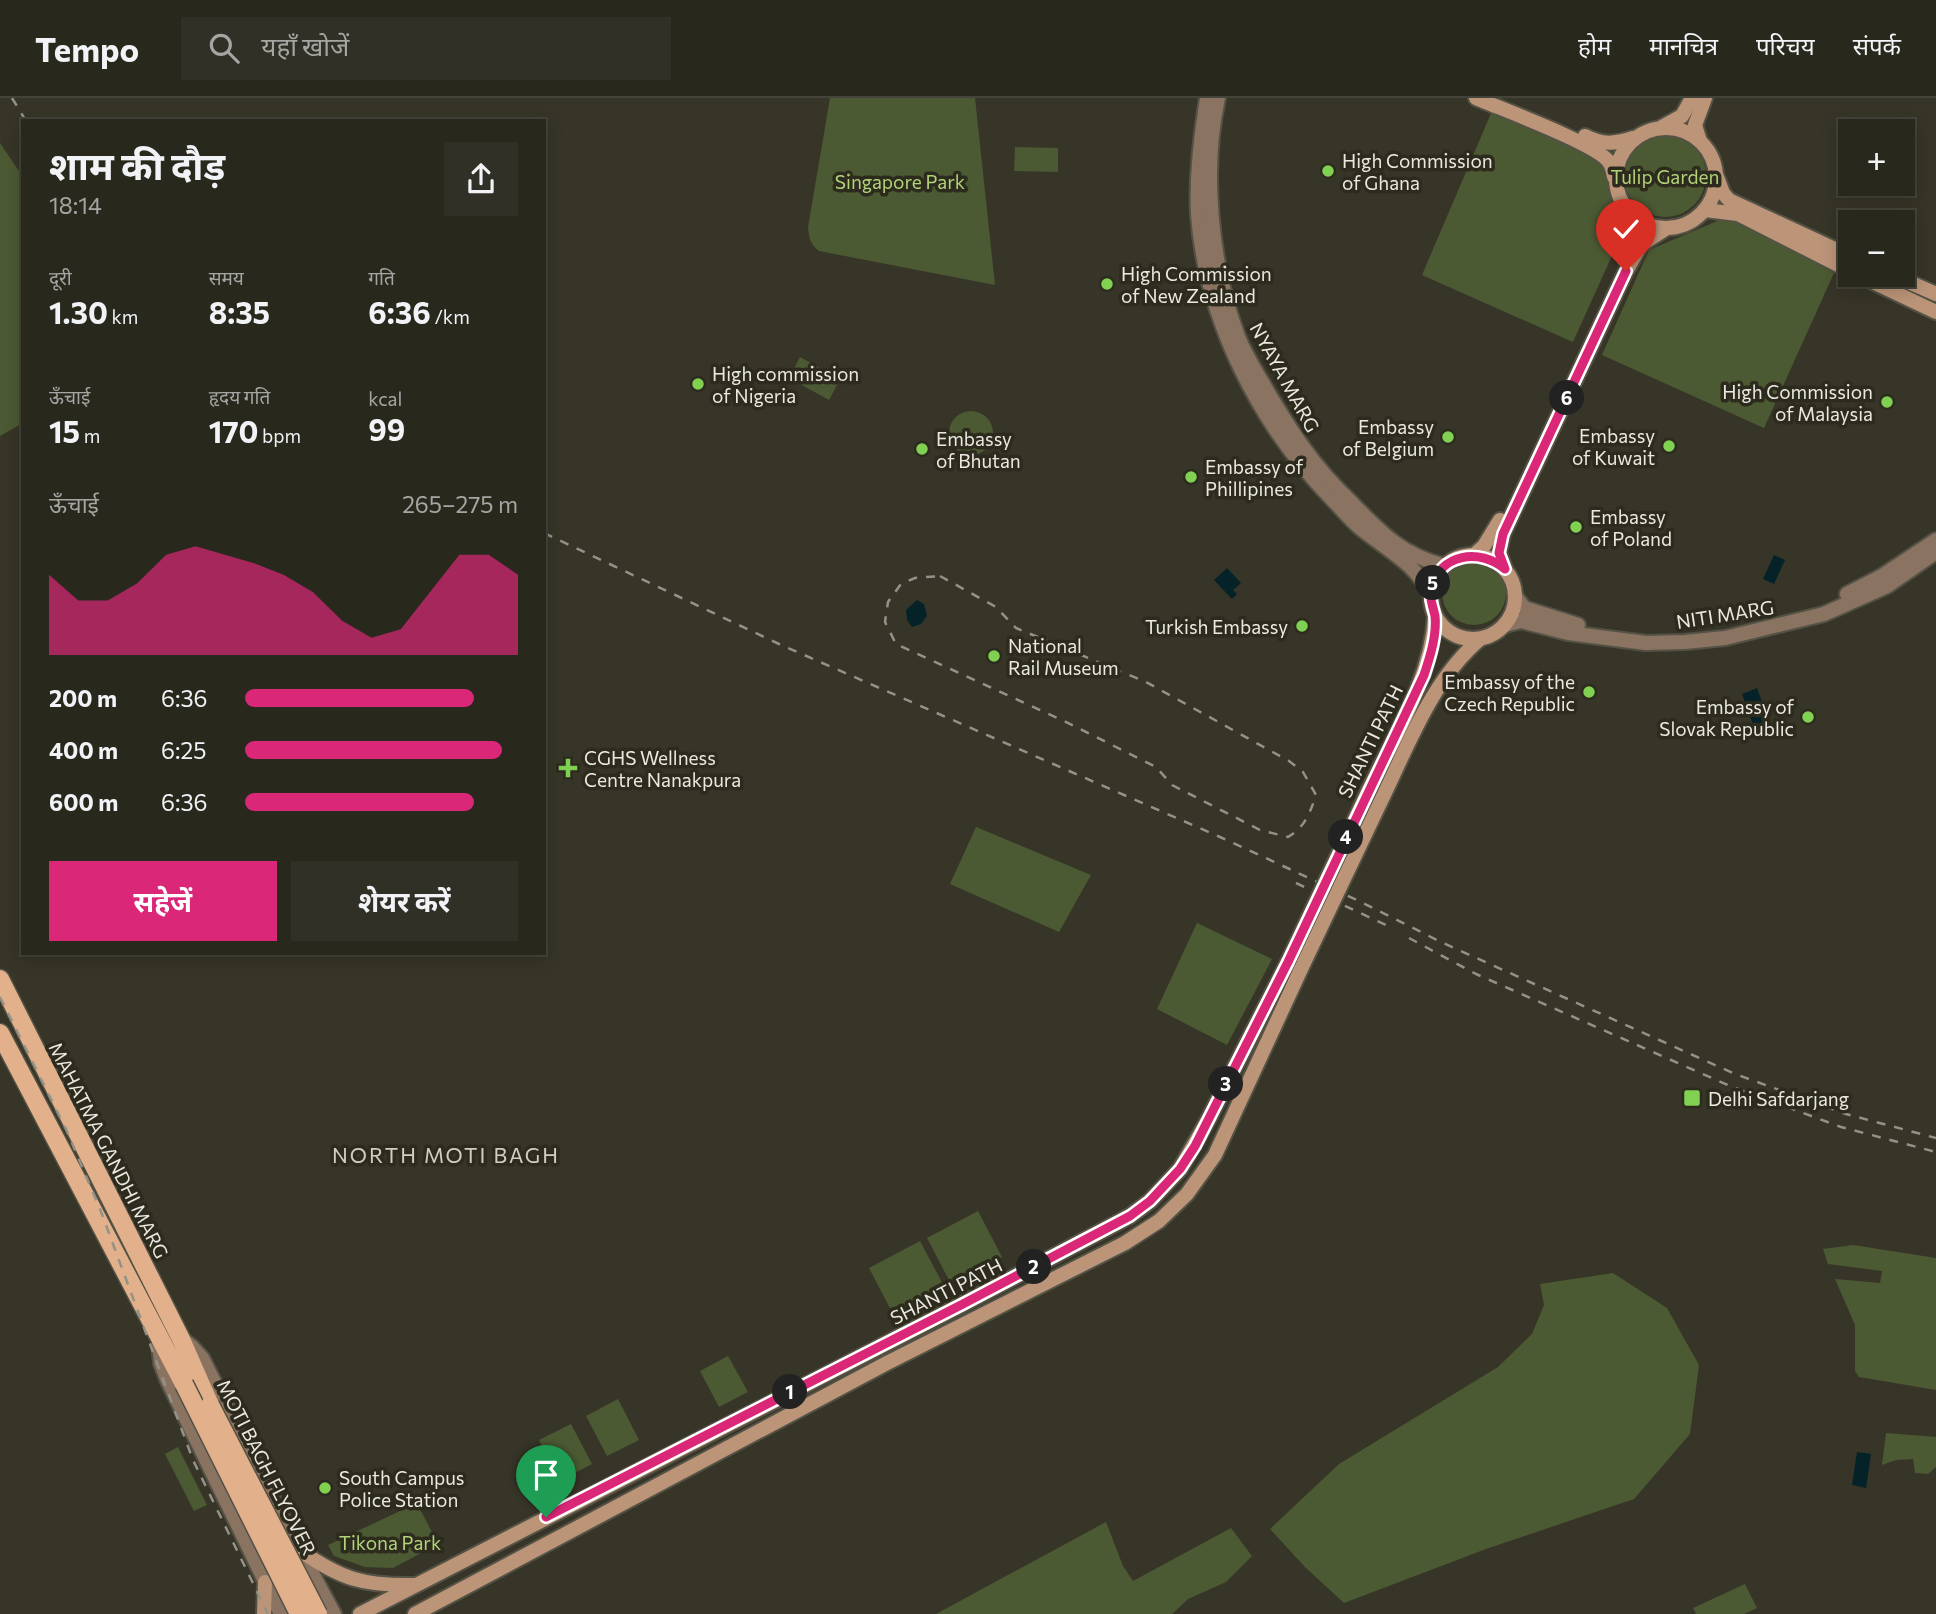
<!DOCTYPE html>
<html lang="hi">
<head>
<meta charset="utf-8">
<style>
	body { margin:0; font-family:Commissioner,"Noto Sans Devanagari",sans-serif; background:#313026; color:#f1f3f6; height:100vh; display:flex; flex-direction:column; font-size:26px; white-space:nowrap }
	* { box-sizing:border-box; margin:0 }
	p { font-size:23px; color:#a5a6a4 }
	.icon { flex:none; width:38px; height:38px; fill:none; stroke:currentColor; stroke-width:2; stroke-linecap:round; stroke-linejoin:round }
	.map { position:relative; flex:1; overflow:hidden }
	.details { position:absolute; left:21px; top:21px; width:525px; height:836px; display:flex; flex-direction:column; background:#29281d; border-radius:0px; box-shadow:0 4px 18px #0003,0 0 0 2px #45443b }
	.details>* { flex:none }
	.buttons { position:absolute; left:1838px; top:21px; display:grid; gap:14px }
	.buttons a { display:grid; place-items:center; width:77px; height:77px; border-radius:0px; background:#29281d; box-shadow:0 4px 18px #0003,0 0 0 2px #45443b; font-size:35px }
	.pin { position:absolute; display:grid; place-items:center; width:60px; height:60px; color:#fff; margin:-72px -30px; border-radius:50% 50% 50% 0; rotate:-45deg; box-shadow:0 0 7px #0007 }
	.pin .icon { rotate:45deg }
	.km { position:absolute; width:35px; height:35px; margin:-18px; border-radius:50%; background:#222; color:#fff; font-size:19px; line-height:35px; text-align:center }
	.round { display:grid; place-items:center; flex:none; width:74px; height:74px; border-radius:0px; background:#313026 }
	.summary { display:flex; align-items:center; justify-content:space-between; height:119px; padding:0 28px }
	h1 { font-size:38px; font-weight:700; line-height:52px }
	.metrics { display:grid; grid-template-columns:repeat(3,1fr); gap:10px; height:119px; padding:7px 28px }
	.metrics div { display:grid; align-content:center }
	.metrics b { font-size:30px; font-weight:700 }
	.metrics small { font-size:19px; font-weight:400 }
	.metrics p { font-size:19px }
	.chart { height:196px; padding:14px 28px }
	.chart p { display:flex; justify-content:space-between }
	.chart svg { width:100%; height:126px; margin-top:7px; fill:#db2777; opacity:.7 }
	.cta { display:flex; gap:14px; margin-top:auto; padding:14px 28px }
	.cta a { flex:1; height:80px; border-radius:0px; background:#db2777; color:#fff; font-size:28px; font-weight:700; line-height:80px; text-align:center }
	.cta a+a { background:#313026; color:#f1f3f6 }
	ul { padding:0 28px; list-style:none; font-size:23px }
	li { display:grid; grid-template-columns:112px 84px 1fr; align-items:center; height:52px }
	li i { height:18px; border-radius:9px; background:#db2777 }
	header { display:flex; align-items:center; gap:42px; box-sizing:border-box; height:98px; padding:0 35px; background:#29281d; border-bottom:2px solid #45443b }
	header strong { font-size:33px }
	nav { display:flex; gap:38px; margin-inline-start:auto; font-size:24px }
	.search { width:490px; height:63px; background:#313026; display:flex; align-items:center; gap:18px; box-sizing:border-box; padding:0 24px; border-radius:0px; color:#a5a6a4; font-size:26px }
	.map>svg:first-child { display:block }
	.green { fill:#4c5a33 }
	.water { fill:#052229 }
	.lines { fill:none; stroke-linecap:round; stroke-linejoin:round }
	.tertiary-casing { stroke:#545245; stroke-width:18 }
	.secondary-casing { stroke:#545245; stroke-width:18 }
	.primary-casing { stroke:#545245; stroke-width:21 }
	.tertiary { stroke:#8b7361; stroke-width:14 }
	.secondary { stroke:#bc9579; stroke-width:14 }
	.primary { stroke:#e2b08b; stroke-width:18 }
	.rail { stroke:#949287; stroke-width:2.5; stroke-dasharray:9 9; stroke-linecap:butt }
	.secondary-bridge-casing { stroke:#545245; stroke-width:18; stroke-linecap:butt }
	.primary-bridge-casing { stroke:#545245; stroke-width:21; stroke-linecap:butt }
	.secondary-bridge { stroke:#bc9579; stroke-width:14 }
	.primary-bridge { stroke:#e2b08b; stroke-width:18 }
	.route-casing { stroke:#fff; stroke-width:14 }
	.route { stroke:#db2777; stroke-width:9 }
	.poi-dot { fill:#80d051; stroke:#2d2b1d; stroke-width:2.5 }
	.labels { text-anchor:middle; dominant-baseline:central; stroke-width:7; stroke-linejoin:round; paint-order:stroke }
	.poi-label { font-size:19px; fill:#eae8e0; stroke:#2d2b1d; text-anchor:start }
	.park-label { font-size:19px; fill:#b2d279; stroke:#2d2b1d }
	.street-label { font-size:19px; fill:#eae8e0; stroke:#2d2b1d }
	.neighbourhood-label { font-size:21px; letter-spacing:2px; fill:#d1cebd; stroke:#2d2b1d }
</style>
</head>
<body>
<header>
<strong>Tempo</strong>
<div class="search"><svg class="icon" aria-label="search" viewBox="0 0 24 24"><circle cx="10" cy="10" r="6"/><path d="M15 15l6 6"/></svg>यहाँ खोजें</div>
<nav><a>होम</a><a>मानचित्र</a><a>परिचय</a><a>संपर्क</a></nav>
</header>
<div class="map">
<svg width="1936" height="1516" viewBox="0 0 1936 1516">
	<rect width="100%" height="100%" fill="#373527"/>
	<g class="green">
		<path d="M830,0H975L995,187L819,153C810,146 809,140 808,129Z"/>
		<path d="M1492,13L1601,61L1624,131L1573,244L1422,177Z"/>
		<circle cx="1665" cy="78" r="41"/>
		<path d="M0,45L23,79V325L0,338Z"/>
		<path d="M1015,49L1058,50V74L1014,73Z"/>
		<path d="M1729,118L1834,175L1764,330L1602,257L1649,152Z"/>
		<path d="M800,259L840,281L829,302L789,280Z"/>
		<circle cx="971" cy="335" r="22"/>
		<circle cx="1474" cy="495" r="32"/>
		<path d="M976,729L1091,777L1059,834L950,786Z"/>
		<path d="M1197,825L1272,861L1227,947L1157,911Z"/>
		<path d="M978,1113L1002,1159L951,1186L927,1140Z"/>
		<path d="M920,1143L945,1190L893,1216L869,1170Z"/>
		<path d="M1853,1147L1936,1160V1292L1859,1279L1855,1273V1227L1835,1181L1880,1185L1882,1173L1828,1166L1823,1151Z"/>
		<path d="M1613,1175L1667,1210L1699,1267L1690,1336L1634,1401L1486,1451L1344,1505L1305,1469L1270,1431L1339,1366L1498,1269L1532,1236L1544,1207L1540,1186Z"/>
		<path d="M728,1258L748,1294L719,1309L700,1273Z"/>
		<path d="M618,1301L639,1342L607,1358L586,1318Z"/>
		<path d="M571,1326L592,1366L559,1383L539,1342Z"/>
		<path d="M1886,1335L1936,1339V1369L1928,1376L1915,1375L1913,1361L1896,1362L1882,1367Z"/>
		<path d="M178,1349L207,1407L194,1413L165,1356Z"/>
		<path d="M417,1405L438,1446L393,1470L365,1469L334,1458L328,1447Z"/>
		<path d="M1106,1424L1123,1468L1133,1483L1231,1430L1252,1458L1226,1484L1188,1501L1172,1516H936Z"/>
		<path d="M1745,1486L1757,1510L1744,1516H1696L1693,1510Z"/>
	</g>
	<g class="water">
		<path d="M1774,457L1785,462L1774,486L1763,481Z"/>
		<path d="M1227,470L1241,485L1233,492L1237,496L1232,501L1214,482Z"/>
		<path d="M917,502L924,506L927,518L921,526L912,529L907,522L906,512Z"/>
		<path d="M1757,590L1769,623L1754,629L1742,596Z"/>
		<path d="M1857,1354L1871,1356L1866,1390L1852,1387Z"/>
	</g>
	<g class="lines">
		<g class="tertiary-casing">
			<g id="tertiary">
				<path d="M1207,0C1201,39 1196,78 1198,117C1206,222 1259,326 1332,401C1341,410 1349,420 1358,428C1385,451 1415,464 1431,497"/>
				<path d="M1218,0C1202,73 1211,166 1237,236C1244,256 1257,275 1267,293C1292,335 1314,369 1350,403C1380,434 1401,457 1445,468"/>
				<path d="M1847,496L1882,478L1936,442"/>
				<path d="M1515,498L1524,510L1578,527"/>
				<path d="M1505,527L1521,523L1568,535L1646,545L1685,544L1725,540L1824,516L1887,488L1936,454"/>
				<path d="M182,1241L192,1249L202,1260L285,1425L334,1516"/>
				<path d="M159,1245L161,1265L167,1281L281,1516"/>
			</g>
		</g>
		<g class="secondary-casing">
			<g id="secondary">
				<path d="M1476,0C1501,11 1597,46 1609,64C1612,68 1613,74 1614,79"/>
				<path d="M1662,29L1682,18L1692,0"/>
				<circle cx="1666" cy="80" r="50"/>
				<path d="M1585,38C1602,47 1614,46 1633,40"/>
				<path d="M1700,43L1695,27L1705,0"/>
				<path d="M1717,79L1723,95L1729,102L1850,158"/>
				<path d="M1705,112L1738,116L1850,173"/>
				<path d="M1625,161L1633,134L1626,112"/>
				<path d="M1858,177L1936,214"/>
				<path d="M1893,177L1936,196"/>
				<circle cx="1473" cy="499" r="42"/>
				<path d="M1474,457L1484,448L1500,422"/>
				<path d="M1505,471L1499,455L1503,436L1626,173L1641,147L1667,130"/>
				<path d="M1366,698C1393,640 1431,583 1435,518"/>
				<path d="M1380,705C1408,648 1431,583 1480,541"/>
				<path d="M301,1453C341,1481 364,1488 414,1487"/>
				<path d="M264,1516L265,1484"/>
				<path d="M360,1516L961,1207L1130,1118L1150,1103L1180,1071L1208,1022L1288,864"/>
				<path d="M415,1516L887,1265L1125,1145L1159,1123L1187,1096L1215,1057L1301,871"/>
			</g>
		</g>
		<g class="primary-casing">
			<g id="primary">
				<path d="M0,881L181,1241L210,1307"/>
				<path d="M0,935L184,1286"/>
			</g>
		</g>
		<use href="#tertiary" class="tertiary"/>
		<use href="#secondary" class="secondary"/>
		<use href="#primary" class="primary"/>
		<g class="rail">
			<path d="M12,0L26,23"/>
			<path d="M544,435L779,546L1220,739L1359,803L1443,845L1735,976L1846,1016L1936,1040"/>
			<path d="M940,478L996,509L1016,530L1146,584L1289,663L1303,674L1316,697C1310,715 1305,729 1288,739L1260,732L1172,687L1156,669L1064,623L896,546L885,524L888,504L901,486L915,480Z"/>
			<path d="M1296,785L1388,828"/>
			<path d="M1409,840L1476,876L1730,988L1841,1029L1936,1054"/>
			<path d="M0,899L66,1031L100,1111L193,1362L268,1516"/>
		</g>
		<g class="secondary-bridge-casing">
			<g id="secondary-bridge">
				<path d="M1288,864L1366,698"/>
				<path d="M1301,871L1380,705"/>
			</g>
		</g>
		<g class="primary-bridge-casing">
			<g id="primary-bridge">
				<path d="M184,1286L299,1516"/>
				<path d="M210,1307L318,1516"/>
			</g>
		</g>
		<use href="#secondary-bridge" class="secondary-bridge"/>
		<use href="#primary-bridge" class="primary-bridge"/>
	</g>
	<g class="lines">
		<g class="route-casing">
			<path id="route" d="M546,1419L961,1207L1130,1118L1150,1103L1180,1071L1195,1048L1288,864L1424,577C1430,559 1437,537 1435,518C1433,508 1429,501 1431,491C1440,455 1480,450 1505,471L1499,455L1503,436L1626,173"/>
		</g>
		<use href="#route" class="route"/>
	</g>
	<g class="poi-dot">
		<circle cx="1328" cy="73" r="7"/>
		<circle cx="1107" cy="186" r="7"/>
		<circle cx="698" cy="286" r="7"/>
		<circle cx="1887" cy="304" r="7"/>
		<circle cx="1448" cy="339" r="7"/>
		<circle cx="1669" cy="348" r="7"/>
		<circle cx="922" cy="351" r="7"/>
		<circle cx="1191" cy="379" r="7"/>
		<circle cx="1576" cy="429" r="7"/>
		<circle cx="1302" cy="528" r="7"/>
		<circle cx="994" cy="558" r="7"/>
		<circle cx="1589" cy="594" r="7"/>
		<circle cx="1808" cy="619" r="7"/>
		<path d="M564.5 659.5h7v7h7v7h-7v7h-7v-7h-7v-7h7z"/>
		<rect x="1683" y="991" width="18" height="18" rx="3.5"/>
		<circle cx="325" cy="1390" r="7"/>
	</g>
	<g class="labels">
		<g class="poi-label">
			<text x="1342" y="62">High Commission<tspan x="1342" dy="22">of Ghana</tspan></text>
			<text x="1121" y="175">High Commission<tspan x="1121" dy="22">of New Zealand</tspan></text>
			<text x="712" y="275">High commission<tspan x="712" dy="22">of Nigeria</tspan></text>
			<text x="1873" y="293" text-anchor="end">High Commission<tspan x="1873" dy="22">of Malaysia</tspan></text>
			<text x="1434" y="328" text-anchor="end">Embassy<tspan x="1434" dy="22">of Belgium</tspan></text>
			<text x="1655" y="337" text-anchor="end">Embassy<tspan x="1655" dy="22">of Kuwait</tspan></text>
			<text x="936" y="340">Embassy<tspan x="936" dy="22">of Bhutan</tspan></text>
			<text x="1205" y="368">Embassy of<tspan x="1205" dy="22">Phillipines</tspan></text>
			<text x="1590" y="418">Embassy<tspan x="1590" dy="22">of Poland</tspan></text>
			<text x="1288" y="528" text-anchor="end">Turkish Embassy</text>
			<text x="1008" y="547">National<tspan x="1008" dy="22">Rail Museum</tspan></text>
			<text x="1575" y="583" text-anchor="end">Embassy of the<tspan x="1575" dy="22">Czech Republic</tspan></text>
			<text x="1794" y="608" text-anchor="end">Embassy of<tspan x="1794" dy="22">Slovak Republic</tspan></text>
			<text x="584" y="659">CGHS Wellness<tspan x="584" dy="22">Centre Nanakpura</tspan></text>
			<text x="1708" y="1000">Delhi Safdarjang</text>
			<text x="339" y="1379">South Campus<tspan x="339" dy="22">Police Station</tspan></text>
		</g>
		<g class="park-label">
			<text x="1665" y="78">Tulip Garden</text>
			<text x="900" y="83">Singapore Park</text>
			<text x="390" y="1444">Tikona Park</text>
		</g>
		<g class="street-label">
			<text transform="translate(1285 279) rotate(61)">NYAYA MARG</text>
			<text transform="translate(1725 516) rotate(-9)">NITI MARG</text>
			<text transform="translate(1370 643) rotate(-64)">SHANTI PATH</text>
			<text transform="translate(109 1052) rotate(63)">MAHATMA GANDHI MARG</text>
			<text transform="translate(946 1193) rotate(-27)">SHANTI PATH</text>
			<text transform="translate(267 1369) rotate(63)">MOTI BAGH FLYOVER</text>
		</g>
		<g class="neighbourhood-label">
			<text x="446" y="1056">NORTH MOTI BAGH</text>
		</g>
	</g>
</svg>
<div class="buttons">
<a>+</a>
<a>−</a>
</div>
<div class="pin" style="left:546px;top:1419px;background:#1e9e55"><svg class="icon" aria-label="arrive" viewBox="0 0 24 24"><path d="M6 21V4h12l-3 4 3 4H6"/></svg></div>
<div class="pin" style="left:1626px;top:173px;background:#d93025"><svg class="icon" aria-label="check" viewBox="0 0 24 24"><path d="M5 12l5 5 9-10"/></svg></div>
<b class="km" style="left:790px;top:1294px">1</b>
<b class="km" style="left:1034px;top:1169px">2</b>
<b class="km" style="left:1226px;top:986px">3</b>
<b class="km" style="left:1346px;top:739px">4</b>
<b class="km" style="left:1433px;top:485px">5</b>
<b class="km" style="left:1567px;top:300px">6</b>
<section class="details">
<div class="summary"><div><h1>शाम की दौड़</h1><p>18:14</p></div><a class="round"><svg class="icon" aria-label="share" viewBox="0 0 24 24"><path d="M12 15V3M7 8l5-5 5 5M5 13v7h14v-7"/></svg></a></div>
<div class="metrics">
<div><p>दूरी</p><b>1.30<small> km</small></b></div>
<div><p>समय</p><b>8:35</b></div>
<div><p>गति</p><b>6:36<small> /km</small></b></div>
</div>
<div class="metrics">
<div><p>ऊँचाई</p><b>15<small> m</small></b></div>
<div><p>हृदय गति</p><b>170<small> bpm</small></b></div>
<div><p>kcal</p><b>99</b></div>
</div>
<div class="chart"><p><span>ऊँचाई</span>265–275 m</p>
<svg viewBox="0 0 160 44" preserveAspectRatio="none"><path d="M0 44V16L10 25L20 25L30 19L40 9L50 6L60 9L70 12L80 16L90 22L100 32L110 38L120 35L130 22L140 9L150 9L160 16V44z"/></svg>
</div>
<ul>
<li><b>200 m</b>6:36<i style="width:84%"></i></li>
<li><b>400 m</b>6:25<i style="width:94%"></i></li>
<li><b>600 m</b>6:36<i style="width:84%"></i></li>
</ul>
<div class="cta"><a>सहेजें</a><a>शेयर करें</a></div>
</section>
</div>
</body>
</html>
